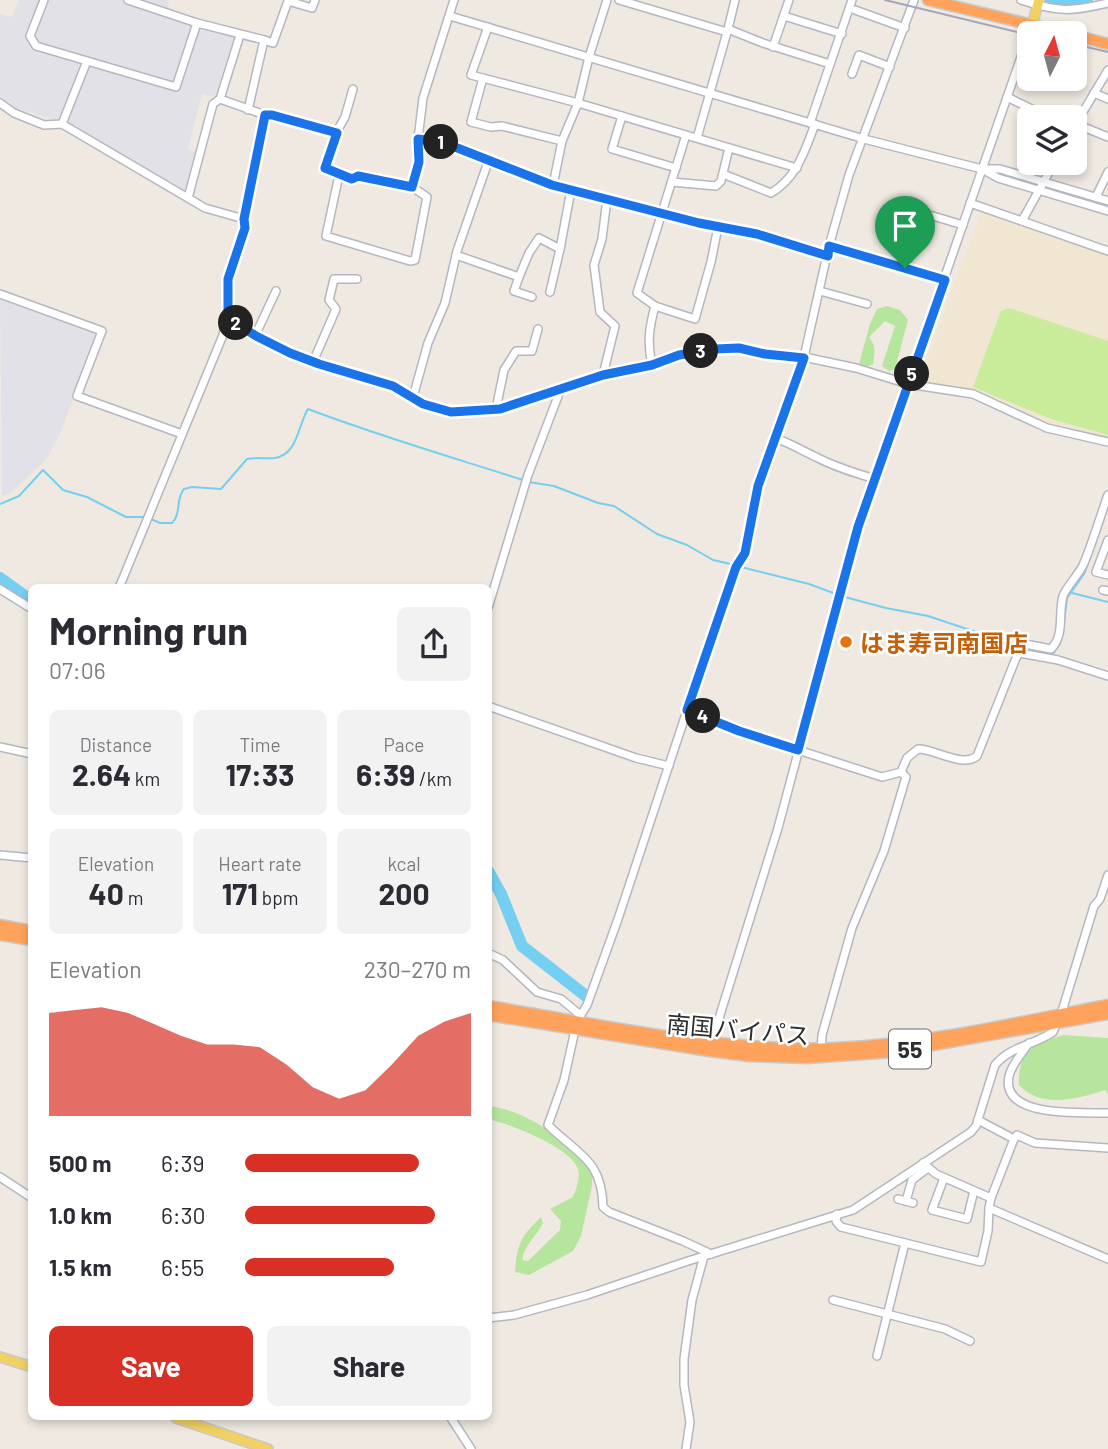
<!DOCTYPE html>
<html lang="en">
<head>
<meta charset="utf-8">
<style>
	body { margin:0; font-family:Barlow,"Noto Sans JP",sans-serif; background:#f2f2f3; color:#2b2b33; height:100vh; display:flex; flex-direction:column; font-size:26px; white-space:nowrap }
	* { box-sizing:border-box; margin:0 }
	p { font-size:23px; color:#7c7c81 }
	.icon { flex:none; width:38px; height:38px; fill:none; stroke:currentColor; stroke-width:2; stroke-linecap:round; stroke-linejoin:round }
	.map { position:relative; flex:1; overflow:hidden }
	.panel { position:absolute; left:28px; top:584px; width:464px; height:836px; display:flex; flex-direction:column; background:#fff; border-radius:10px; box-shadow:0 4px 10px #0003 }
	.panel>* { flex:none }
	.needle { width:46px; rotate:6deg }
	.buttons { position:absolute; left:1017px; top:21px; display:grid; gap:14px }
	.buttons a { display:grid; place-items:center; width:70px; height:70px; border-radius:10px; background:#fff; box-shadow:0 4px 10px #0003; font-size:35px }
	.pin { position:absolute; display:grid; place-items:center; width:60px; height:60px; color:#fff; margin:-72px -30px; border-radius:50% 50% 50% 0; rotate:-45deg; box-shadow:0 0 7px #0007 }
	.pin .icon { rotate:45deg }
	.km { position:absolute; width:35px; height:35px; margin:-18px; border-radius:50%; background:#222; color:#fff; font-size:19px; line-height:35px; text-align:center }
	.round { display:grid; place-items:center; flex:none; width:74px; height:74px; border-radius:10px; background:#f2f2f3 }
	.head { display:flex; align-items:center; justify-content:space-between; height:119px; padding:0 21px }
	h1 { font-size:38px; font-weight:700; line-height:52px }
	.metrics { display:grid; grid-template-columns:repeat(3,1fr); gap:10px; height:119px; padding:7px 21px }
	.metrics div { display:grid; align-content:center; border-radius:10px; background:#f2f2f3; text-align:center }
	.metrics b { font-size:30px; font-weight:700 }
	.metrics small { font-size:19px; font-weight:400 }
	.metrics p { font-size:19px }
	.chart { height:196px; padding:14px 21px }
	.chart p { display:flex; justify-content:space-between }
	.chart svg { width:100%; height:126px; margin-top:7px; fill:#d93025; opacity:.7 }
	.cta { display:flex; gap:14px; margin-top:auto; padding:14px 21px }
	.cta a { flex:1; height:80px; border-radius:10px; background:#d93025; color:#fff; font-size:28px; font-weight:700; line-height:80px; text-align:center }
	.cta a+a { background:#f2f2f3; color:#2b2b33 }
	ul { padding:0 21px; list-style:none; font-size:23px }
	li { display:grid; grid-template-columns:112px 84px 1fr; align-items:center; height:52px }
	li i { height:18px; border-radius:9px; background:#d93025 }
	.map>svg:first-child { display:block }
	.industrial { fill:#e3e1e8 }
	.education { fill:#f0e6d1 }
	.green { fill:#b6e59e }
	.pitch { fill:#c9ec9a }
	.lines { fill:none; stroke-linecap:round; stroke-linejoin:round }
	.stream { stroke:#75cff0; stroke-width:2 }
	.river { stroke:#75cff0; stroke-width:12 }
	.minor-casing { stroke:#b4b7c1; stroke-width:10 }
	.major-casing { stroke:#c9c9c9; stroke-width:12 }
	.highway-casing { stroke:#c9c9c9; stroke-width:13 }
	.minor { stroke:#fff; stroke-width:7 }
	.major { stroke:#f2d163; stroke-width:9 }
	.highway { stroke:#ffa35c; stroke-width:10 }
	.tram { stroke:#a3a6b8; stroke-width:2 }
	.route-casing { stroke:#fff; stroke-width:14 }
	.route { stroke:#1a73e8; stroke-width:9 }
	.food-dot { fill:#e8710a; stroke:#fff; stroke-width:2.5 }
	.labels { text-anchor:middle; dominant-baseline:central; stroke-width:5; stroke-linejoin:round; paint-order:stroke }
	.shield { fill:#fff; stroke:#6d6d6d; stroke-width:2 }
	.shield-label { font-size:23px; font-weight:bold; fill:#2e2e2e }
	.food-label { font-size:24px; font-weight:bold; fill:#c56008; stroke:#fff; text-anchor:start }
	.street-label { font-size:24px; fill:#2e2e2e; stroke:#fff }
</style>
</head>
<body>
<div class="map">
<svg width="1108" height="1449" viewBox="0 0 1108 1449">
	<rect width="100%" height="100%" fill="#efe9e1"/>
	<g class="industrial">
		<path d="M19,0H169L166,16L234,37L215,97L202,94L188,149L195,152L185,190L72,125L15,108L0,98V14L12,17Z"/>
		<path d="M0,298L98,333L60,434L47,458L12,492L2,496Z"/>
	</g>
	<path class="education" d="M982,210L1108,254V439L1039,421L972,389L918,382Z"/>
	<g class="green">
		<path d="M887,306L900,310L908,320L895,369L889,371L882,366L895,326L885,321L870,336V339C877,346 874,355 873,364L864,368L859,364L870,324L877,309Z"/>
		<path d="M1064,1035L1108,1038V1094L1105,1090C1078,1099 1041,1109 1019,1085C1018,1050 1034,1043 1064,1035Z"/>
		<path d="M488,1106C531,1111 561,1140 593,1166L592,1186L581,1236L573,1251L529,1275L515,1272C517,1244 521,1236 541,1217L543,1223C536,1237 525,1244 522,1260L528,1261L560,1230L561,1221L550,1209L573,1197C577,1187 582,1174 576,1165C564,1145 510,1124 488,1119Z"/>
	</g>
	<path class="pitch" d="M1009,308L1108,341V435L1051,419L973,387L1001,311Z"/>
	<g class="lines">
		<g class="stream">
			<path d="M529,482L554,486L598,503L614,506L657,534L687,545L713,560L735,565"/>
			<path d="M0,504L19,496L43,470L63,490L87,497L126,517H146"/>
			<path d="M151,519L160,523H172C182,513 175,499 184,489L192,487L221,489L247,459C256,457 266,459 275,458C298,454 298,425 308,409C379,436 451,457 523,480"/>
			<path d="M741,567L809,584L836,594"/>
			<path d="M1072,593L1108,602"/>
			<path d="M841,596L886,608L928,616L1018,646"/>
			<path d="M1064,622L1067,598L1084,574L1095,544"/>
			<path d="M1027,649L1053,654L1060,643L1063,631"/>
		</g>
		<g class="river">
			<path d="M1041,0L1070,3L1087,0"/>
			<path d="M0,578L32,601"/>
			<path d="M488,871L501,894L522,946L586,996"/>
		</g>
		<g class="minor-casing">
			<g id="minor">
				<path d="M44,0L30,36L36,46L176,87L197,23L128,0"/>
				<path d="M619,0L727,32"/>
				<path d="M735,0L728,29L763,43L830,64"/>
				<path d="M1021,0C1058,12 1070,12 1108,3"/>
				<path d="M855,10L905,28"/>
				<path d="M450,16L864,139L982,169L998,178L1108,211"/>
				<path d="M784,16L842,34"/>
				<path d="M197,23L264,40L248,110"/>
				<path d="M488,27L471,75L578,103L797,168"/>
				<path d="M264,40L273,43L288,1L312,8L315,0"/>
				<path d="M773,47L789,0"/>
				<path d="M852,74L859,55L890,67"/>
				<path d="M483,78L471,122L491,127L502,126L562,141"/>
				<path d="M1094,93L1108,99"/>
				<path d="M1007,97L1048,117"/>
				<path d="M220,99L240,35"/>
				<path d="M0,103L14,113L44,125L62,124L205,208L244,219C247,237 233,256 229,273C225,294 229,313 223,335L119,588"/>
				<path d="M265,115H272L336,133L325,168L339,175"/>
				<path d="M622,116L612,149L676,168"/>
				<path d="M810,123L852,0"/>
				<path d="M62,124L87,61"/>
				<path d="M1076,124L1108,137"/>
				<path d="M1074,127L1108,70"/>
				<path d="M336,133L345,117L353,89"/>
				<path d="M697,138L728,29"/>
				<path d="M418,139L441,142L460,149L488,162L553,185L699,223L757,234L828,256"/>
				<path d="M983,169H1000L1108,201"/>
				<path d="M723,174L771,193C797,178 805,150 815,124"/>
				<path d="M672,182L716,186L721,181L729,148"/>
				<path d="M553,185L562,141L578,103L589,57L607,0"/>
				<path d="M412,187L427,197L415,260L410,261L326,236L339,175L352,179L358,176L412,187L419,162L418,139L423,98L454,0"/>
				<path d="M1096,197L1108,172"/>
				<path d="M188,198L213,104L220,99L265,115L244,219"/>
				<path d="M970,203L1108,251"/>
				<path d="M1022,221L1054,163"/>
				<path d="M829,246L945,280"/>
				<path d="M456,255L519,277L529,253L539,238L560,249L571,190"/>
				<path d="M905,269L923,213L963,225"/>
				<path d="M519,277L514,291L532,297"/>
				<path d="M820,291L867,304"/>
				<path d="M550,292L560,249"/>
				<path d="M0,294L102,331L77,396L182,434"/>
				<path d="M655,306L637,293L686,135"/>
				<path d="M228,318L255,336L290,353L319,364L393,386L423,404L451,412L501,409L603,375L652,365L679,355L715,349L739,348L765,354L804,358"/>
				<path d="M255,336L276,291"/>
				<path d="M804,357L856,368L908,384L973,394L1047,428L1108,442"/>
				<path d="M313,362L336,309L329,300L334,279H357"/>
				<path d="M652,365C647,343 649,328 655,306L695,319L711,262L718,227"/>
				<path d="M603,375L615,326L600,312L594,265L602,239L607,199"/>
				<path d="M413,397L428,343L445,303L457,251L488,162"/>
				<path d="M496,409L504,370L516,351H532L538,329"/>
				<path d="M775,438C790,443 801,450 816,457C835,467 855,473 875,479"/>
				<path d="M1108,540L1096,572L1108,575"/>
				<path d="M0,589L32,609"/>
				<path d="M1103,590L1108,591"/>
				<path d="M488,608L528,475L560,391"/>
				<path d="M1020,653L1058,660L1108,676"/>
				<path d="M488,706L636,758L669,766"/>
				<path d="M687,710L739,731L882,777L901,772"/>
				<path d="M0,747L32,754"/>
				<path d="M901,772L907,758L918,749C935,749 963,768 977,756L1016,658L1025,644L1051,649C1065,635 1058,614 1063,596C1066,587 1079,575 1084,563C1093,541 1100,517 1108,495"/>
				<path d="M0,855L32,858"/>
				<path d="M488,953L503,960L537,992L561,999L579,1014"/>
				<path d="M1029,1043C1022,1053 1012,1064 1009,1076C1000,1119 1082,1112 1108,1113"/>
				<path d="M711,1044L778,828L858,527L1029,34"/>
				<path d="M821,1052L822,1035L852,928L884,851L906,777L901,772"/>
				<path d="M978,1120L1014,1139L991,1198"/>
				<path d="M1014,1139L1017,1135L1035,1143L1108,1148"/>
				<path d="M923,1163L936,1174L991,1198L989,1208L1108,1259"/>
				<path d="M0,1177L32,1198"/>
				<path d="M944,1178L932,1210L967,1219L974,1191"/>
				<path d="M898,1199L913,1203"/>
				<path d="M906,1201L912,1180L928,1168"/>
				<path d="M837,1214L836,1221L841,1227L981,1262L988,1231L989,1208"/>
				<path d="M711,1254L683,1241L609,1212L603,1207C602,1159 578,1155 548,1125L564,1080L577,1021L587,1005L618,919L713,632L736,567L745,553L758,486L804,357L829,246L849,175L914,0"/>
				<path d="M833,1300L945,1329L970,1341"/>
				<path d="M488,1318L514,1315L587,1295L688,1261L853,1210L971,1132L976,1126L995,1065C1011,1046 1034,1045 1053,1032L1063,1008L1094,906L1100,899L1108,875"/>
				<path d="M877,1356L905,1243"/>
				<path d="M451,1418L471,1449"/>
				<path d="M686,1449L690,1422L684,1385V1359L692,1300L704,1256"/>
			</g>
		</g>
		<g class="major-casing">
			<g id="major">
				<path d="M1032,25L1039,0"/>
				<path d="M0,1357L32,1367"/>
				<path d="M176,1418L268,1449"/>
			</g>
		</g>
		<g class="highway-casing">
			<g id="highway">
				<path d="M928,0L1066,33"/>
				<path d="M1074,35L1108,44"/>
				<path d="M0,925L32,931"/>
				<path d="M0,935L32,940"/>
				<path d="M488,1006C599,1024 724,1053 836,1048C927,1044 1019,1022 1108,1005"/>
				<path d="M488,1015L709,1051L749,1056L807,1058L894,1052L1108,1014"/>
			</g>
		</g>
		<use href="#minor" class="minor"/>
		<use href="#major" class="major"/>
		<use href="#highway" class="highway"/>
		<g class="tram">
			<path d="M885,0L1029,35"/>
			<path d="M1074,44L1108,52"/>
		</g>
	</g>
	<g class="lines">
		<g class="route-casing">
			<path id="route" d="M265,115H272L337,133L325,168L352,179L358,176L412,187L419,162L418,139L441,142L460,149L552,185L699,223L757,234L828,256L829,246L945,280L858,527L798,750L739,731L687,710L736,567L745,553L758,486L804,358L765,354L739,348L715,349L679,355L652,365L603,375L500,409L451,412L423,404L393,386L319,364L290,353L256,336L228,318V279L245,228L244,219Z"/>
		</g>
		<use href="#route" class="route"/>
	</g>
	<circle class="food-dot" cx="846" cy="642" r="7"/>
	<g class="labels">
		<rect class="shield" x="889" y="1029.5" width="42" height="39" rx="5"/>
		<g class="shield-label">
			<text x="910" y="1049">55</text>
		</g>
		<g class="food-label">
			<text x="860" y="642">はま寿司南国店</text>
		</g>
		<g class="street-label">
			<text transform="translate(738 1029) rotate(5)">南国バイパス</text>
		</g>
	</g>
</svg>
<div class="buttons">
<a><svg class="needle" viewBox="-14 -14 28 28"><path d="M0-13l5 13h-10z" fill="#e53935"/><path d="M0 13l5-13h-10z" fill="#7c7c81"/></svg></a>
<a><svg class="icon" aria-label="layers" viewBox="0 0 24 24"><path d="M12 4l9 5-9 5-9-5zM3 14l9 5 9-5"/></svg></a>
</div>
<div class="pin" style="left:905px;top:268px;background:#1e9e55"><svg class="icon" aria-label="arrive" viewBox="0 0 24 24"><path d="M6 21V4h12l-3 4 3 4H6"/></svg></div>
<b class="km" style="left:441px;top:142px">1</b>
<b class="km" style="left:236px;top:323px">2</b>
<b class="km" style="left:701px;top:351px">3</b>
<b class="km" style="left:703px;top:716px">4</b>
<b class="km" style="left:912px;top:374px">5</b>
<section class="panel">
<div class="head"><div><h1>Morning run</h1><p>07:06</p></div><a class="round"><svg class="icon" aria-label="share" viewBox="0 0 24 24"><path d="M12 15V3M7 8l5-5 5 5M5 13v7h14v-7"/></svg></a></div>
<div class="metrics">
<div><p>Distance</p><b>2.64<small> km</small></b></div>
<div><p>Time</p><b>17:33</b></div>
<div><p>Pace</p><b>6:39<small> /km</small></b></div>
</div>
<div class="metrics">
<div><p>Elevation</p><b>40<small> m</small></b></div>
<div><p>Heart rate</p><b>171<small> bpm</small></b></div>
<div><p>kcal</p><b>200</b></div>
</div>
<div class="chart"><p><span>Elevation</span>230–270 m</p>
<svg viewBox="0 0 160 44" preserveAspectRatio="none"><path d="M0 44V8L10 7L20 6L30 8L40 12L50 16L60 19L70 19L80 20L90 26L100 34L110 38L120 35L130 26L140 16L150 11L160 8V44z"/></svg>
</div>
<ul>
<li><b>500 m</b>6:39<i style="width:77%"></i></li>
<li><b>1.0 km</b>6:30<i style="width:84%"></i></li>
<li><b>1.5 km</b>6:55<i style="width:66%"></i></li>
</ul>
<div class="cta"><a>Save</a><a>Share</a></div>
</section>
</div>
</body>
</html>
